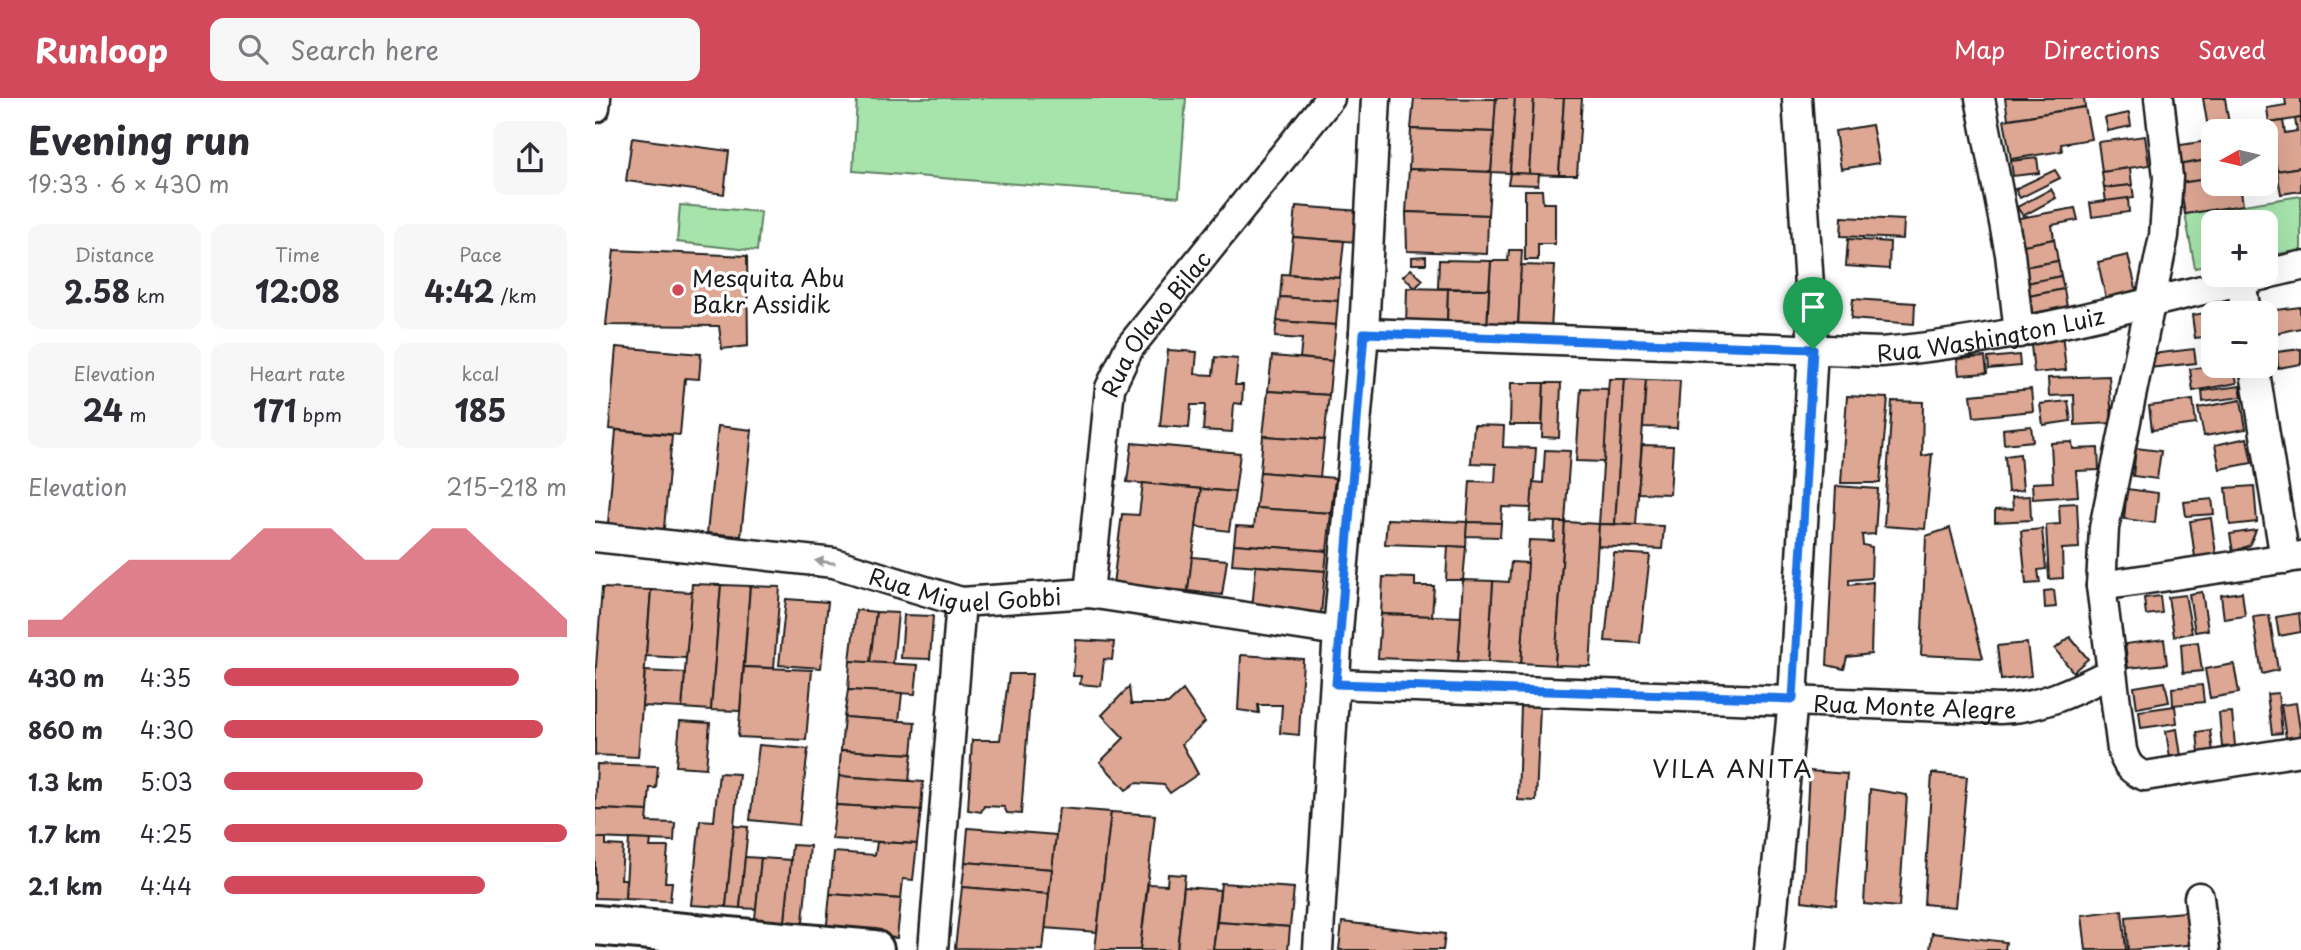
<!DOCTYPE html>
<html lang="en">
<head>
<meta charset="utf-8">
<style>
	body { margin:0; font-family:"Playpen Sans",sans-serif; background:#f7f7f7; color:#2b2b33; height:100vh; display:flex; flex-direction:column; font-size:26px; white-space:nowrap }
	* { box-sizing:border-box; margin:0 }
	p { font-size:23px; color:#7c7c81 }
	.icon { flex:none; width:38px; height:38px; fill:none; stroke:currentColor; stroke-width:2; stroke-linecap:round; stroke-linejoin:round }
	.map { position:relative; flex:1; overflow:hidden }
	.drawer { display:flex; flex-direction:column; background:#fff; width:595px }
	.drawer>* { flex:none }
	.needle { width:46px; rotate:262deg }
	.buttons { position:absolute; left:1606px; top:21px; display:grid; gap:14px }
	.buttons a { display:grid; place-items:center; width:77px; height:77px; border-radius:14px; background:#fff; box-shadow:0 7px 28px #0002; font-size:35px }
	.pin { position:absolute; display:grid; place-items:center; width:60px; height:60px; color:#fff; margin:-72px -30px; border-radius:50% 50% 50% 0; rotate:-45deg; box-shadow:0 0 7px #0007 }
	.pin .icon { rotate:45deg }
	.round { display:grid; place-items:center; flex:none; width:74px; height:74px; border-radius:14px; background:#f7f7f7 }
	.head { display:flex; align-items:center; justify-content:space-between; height:119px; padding:0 28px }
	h1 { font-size:38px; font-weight:700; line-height:52px }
	.stats { display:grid; grid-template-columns:repeat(3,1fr); gap:10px; height:119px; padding:7px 28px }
	.stats div { display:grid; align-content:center; border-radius:14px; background:#f7f7f7; text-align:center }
	.stats b { font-size:30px; font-weight:700 }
	.stats small { font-size:19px; font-weight:400 }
	.stats p { font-size:19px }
	.chart { height:196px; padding:14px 28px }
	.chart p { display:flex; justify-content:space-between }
	.chart svg { width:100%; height:126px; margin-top:7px; fill:#d1495b; opacity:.7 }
	ul { padding:0 28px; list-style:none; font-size:23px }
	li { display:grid; grid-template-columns:112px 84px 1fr; align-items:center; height:52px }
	li i { height:18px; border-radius:9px; background:#d1495b }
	header { display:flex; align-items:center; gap:42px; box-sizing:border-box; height:98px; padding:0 35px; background:#d1495b; color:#fff }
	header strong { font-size:33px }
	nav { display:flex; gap:38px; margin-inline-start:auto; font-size:24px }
	.search { width:490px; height:63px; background:#f7f7f7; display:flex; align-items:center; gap:18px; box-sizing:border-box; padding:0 24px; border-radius:14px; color:#7c7c81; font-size:26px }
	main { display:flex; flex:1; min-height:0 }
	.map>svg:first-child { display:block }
	.green { fill:#a6e4ab; stroke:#618064; stroke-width:2 }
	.building { fill:#dda793; stroke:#1c1c1c; stroke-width:2 }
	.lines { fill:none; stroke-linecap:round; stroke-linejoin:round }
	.street-casing { stroke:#1c1c1c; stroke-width:33 }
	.secondary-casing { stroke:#1c1c1c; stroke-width:44 }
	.street { stroke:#fff; stroke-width:28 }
	.secondary { stroke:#fff; stroke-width:38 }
	.oneway { fill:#999 }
	.route-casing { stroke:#fff; stroke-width:14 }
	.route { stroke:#1a73e8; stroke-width:9 }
	.poi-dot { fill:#d1495b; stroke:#fff; stroke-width:2.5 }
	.labels { text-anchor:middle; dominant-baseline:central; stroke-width:7; stroke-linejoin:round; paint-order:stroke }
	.poi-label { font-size:23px; fill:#1c1c1c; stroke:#fff; text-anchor:start }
	.street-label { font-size:23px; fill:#1c1c1c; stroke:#fff }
	.neighbourhood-label { font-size:24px; letter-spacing:2px; fill:#1c1c1c; stroke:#fff }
</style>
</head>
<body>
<header>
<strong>Runloop</strong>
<div class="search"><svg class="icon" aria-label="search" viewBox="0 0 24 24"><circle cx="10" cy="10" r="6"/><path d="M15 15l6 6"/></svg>Search here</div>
<nav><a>Map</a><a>Directions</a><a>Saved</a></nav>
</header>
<main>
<section class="drawer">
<div class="head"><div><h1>Evening run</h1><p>19:33 · 6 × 430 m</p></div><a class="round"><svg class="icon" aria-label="share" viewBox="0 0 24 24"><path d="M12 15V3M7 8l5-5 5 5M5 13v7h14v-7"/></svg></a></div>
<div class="stats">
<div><p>Distance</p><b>2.58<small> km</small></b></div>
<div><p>Time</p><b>12:08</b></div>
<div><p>Pace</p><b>4:42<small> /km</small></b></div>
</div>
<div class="stats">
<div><p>Elevation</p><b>24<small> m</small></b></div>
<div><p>Heart rate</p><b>171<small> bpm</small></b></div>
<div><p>kcal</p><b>185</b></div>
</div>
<div class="chart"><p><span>Elevation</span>215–218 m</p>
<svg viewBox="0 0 160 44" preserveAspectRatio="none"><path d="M0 44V38L10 38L20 27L30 17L40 17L50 17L60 17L70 6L80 6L90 6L100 17L110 17L120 6L130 6L140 17L150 27L160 38V44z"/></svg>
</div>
<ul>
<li><b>430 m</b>4:35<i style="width:86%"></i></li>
<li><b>860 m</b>4:30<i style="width:93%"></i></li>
<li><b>1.3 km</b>5:03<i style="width:58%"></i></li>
<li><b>1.7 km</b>4:25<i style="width:100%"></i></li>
<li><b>2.1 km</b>4:44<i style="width:76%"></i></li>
</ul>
</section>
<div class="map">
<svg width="1706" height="852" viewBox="0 0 1706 852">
	<rect width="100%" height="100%" fill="#fff"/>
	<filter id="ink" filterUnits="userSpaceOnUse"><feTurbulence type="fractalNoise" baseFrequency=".0143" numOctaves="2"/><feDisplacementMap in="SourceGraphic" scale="14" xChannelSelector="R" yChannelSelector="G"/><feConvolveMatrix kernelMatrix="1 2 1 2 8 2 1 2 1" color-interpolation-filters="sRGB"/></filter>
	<g filter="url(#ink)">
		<g class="green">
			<path d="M262,0H591L584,99L258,73Z"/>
			<path d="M1706,98V152L1671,158V124H1619V166L1600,170L1590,116Z"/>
			<path d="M85,107L166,114L162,153L82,144Z"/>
		</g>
		<g class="building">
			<path d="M819,0L901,1L899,34L816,31Z"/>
			<path d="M920,0L915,75L896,74L901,0Z"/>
			<path d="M920,0H939L934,76L915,75Z"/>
			<path d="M939,0H969L964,77L934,76Z"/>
			<path d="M969,0H987L982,77H964Z"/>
			<path d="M1410,0H1489L1490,9L1413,21Z"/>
			<path d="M1608,0H1630L1635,33H1619V42H1615Z"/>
			<path d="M1690,0H1706V20L1674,25L1672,10L1691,7Z"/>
			<path d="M1490,9L1496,41L1466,46L1467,53L1416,61L1409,22Z"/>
			<path d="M1534,15L1536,28L1513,33L1510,20Z"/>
			<path d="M1706,20V69L1682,73L1674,25L1688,23L1690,35L1702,33L1700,21Z"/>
			<path d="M1277,27L1284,65L1246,71L1240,33Z"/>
			<path d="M816,31L899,34L896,74L814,71Z"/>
			<path d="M1550,38L1554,67L1507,74L1503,44Z"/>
			<path d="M37,40L134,53L129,96L31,83Z"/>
			<path d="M1619,42V61L1583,67L1579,48Z"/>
			<path d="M1442,60L1444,75L1418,78L1416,63Z"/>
			<path d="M1619,61V80L1585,85L1583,67Z"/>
			<path d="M1706,69V93L1686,96L1682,73Z"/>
			<path d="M1535,70L1537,87L1509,90L1507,74Z"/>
			<path d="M814,71L896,74L893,117L811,114Z"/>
			<path d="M1460,72L1465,80L1425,100L1420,91Z"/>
			<path d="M915,75L944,76L943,87L913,86Z"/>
			<path d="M1619,80V86H1645L1648,107L1590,116L1585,85Z"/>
			<path d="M1537,87L1539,100L1511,104L1509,90Z"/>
			<path d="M1456,91L1461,100L1428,118L1422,109Z"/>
			<path d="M930,92H947L948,105H960V146H943V162H930Z"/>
			<path d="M1533,100L1534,114L1497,119L1495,105Z"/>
			<path d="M701,108L765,113L762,144L698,139Z"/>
			<path d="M1480,110L1483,122L1457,127L1459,141L1424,148L1419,121Z"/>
			<path d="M811,114L893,117L892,156L812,153Z"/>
			<path d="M1247,119L1309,122L1308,141L1246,138Z"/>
			<path d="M698,139L749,143L745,180L694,176Z"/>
			<path d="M1253,141L1295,144L1294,171L1251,168Z"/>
			<path d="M1459,141L1463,163L1429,169L1424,148Z"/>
			<path d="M19,152L152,158L153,248L127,251L124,228L11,227Z"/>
			<path d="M914,152H927L923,230L892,229L896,163H913Z"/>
			<path d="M1533,157L1542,194L1511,201L1503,164Z"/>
			<path d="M831,158V166H817V159Z"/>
			<path d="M844,162L896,163L894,191L843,190Z"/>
			<path d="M1463,163L1466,178L1432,185L1429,169Z"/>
			<path d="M926,167L960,168L956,231L923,230Z"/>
			<path d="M816,171L828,182L820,190L808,178Z"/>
			<path d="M687,176L745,180L743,203L685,199Z"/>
			<path d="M1466,178L1469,191L1434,198L1432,185Z"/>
			<path d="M812,190L853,191L852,228H811Z"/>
			<path d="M853,191H894L892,229L852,228Z"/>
			<path d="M1469,191L1472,209L1437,215L1434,198Z"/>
			<path d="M685,199L743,203L741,227L682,223Z"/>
			<path d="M1258,201L1320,205L1319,226L1256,221Z"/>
			<path d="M1705,209L1706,230L1676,236L1672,213Z"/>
			<path d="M1625,213L1619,215V238L1600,240L1597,217Z"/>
			<path d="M682,223L741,227L737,263L705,260L707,241L680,239Z"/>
			<path d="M1467,235L1471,272L1439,275L1435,238Z"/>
			<path d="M21,249L106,256L104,281L90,280L85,337L14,331Z"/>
			<path d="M1599,251L1601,265L1553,270L1557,256Z"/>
			<path d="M1706,251V266L1683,270L1682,254Z"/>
			<path d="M573,252L602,254L600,276L618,277L620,259L643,261L640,287H648L647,306L639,305L637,334L608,332L610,307H596L594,330L565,328Z"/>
			<path d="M1424,257L1425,268L1394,271L1393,260Z"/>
			<path d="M677,258L737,263L734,297L673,293Z"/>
			<path d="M1390,259L1392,275L1364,277L1362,261Z"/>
			<path d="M1619,267L1639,268L1642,285L1598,293L1595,271Z"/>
			<path d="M1514,278L1517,325L1480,327L1479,297L1454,298L1453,280Z"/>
			<path d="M1014,281H1030L1020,426H1004Z"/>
			<path d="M1030,281L1051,282L1041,427L1020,426Z"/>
			<path d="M1051,282L1085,283L1082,330L1048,329Z"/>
			<path d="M916,285H949L947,327H915Z"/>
			<path d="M949,285H966L964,340L947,339Z"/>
			<path d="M1645,288L1647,299L1608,304L1607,293Z"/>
			<path d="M986,290L1013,291L1009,364L981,363Z"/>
			<path d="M1436,291L1438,313L1379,319L1376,297Z"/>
			<path d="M673,293L734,297L729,342L668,338Z"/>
			<path d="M1252,298L1293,300L1285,385H1246Z"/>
			<path d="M1598,302L1601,326L1557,332L1554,308Z"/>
			<path d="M1646,302L1651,331L1609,338L1603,310Z"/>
			<path d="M1297,303L1328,304L1327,358L1337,356L1330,431L1289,428Z"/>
			<path d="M1473,303L1476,323L1448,327L1445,306Z"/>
			<path d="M879,327L909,328L908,349L941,350L937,410L907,409L906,425L872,424L875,383L900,384L901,366L876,365Z"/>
			<path d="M123,328L157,332L146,438L112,435Z"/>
			<path d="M1436,328L1438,343L1409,346L1408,331Z"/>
			<path d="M21,332L77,337L68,442L12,437Z"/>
			<path d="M668,338L729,342L725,379L665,374Z"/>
			<path d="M1652,340L1657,365L1625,371L1620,347Z"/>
			<path d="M1477,344L1478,351L1503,350L1504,372L1481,373L1483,398L1438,401L1437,385L1458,384L1456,345Z"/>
			<path d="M537,345L645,355L640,394L532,384Z"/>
			<path d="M1047,347L1078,348L1075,396L1043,395Z"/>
			<path d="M1541,350L1566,353L1562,381L1538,378Z"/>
			<path d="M950,352L975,353L970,424L935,423L938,384L948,385Z"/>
			<path d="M1425,356L1428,392L1413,394L1410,358Z"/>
			<path d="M665,374L740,380L736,415L661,410Z"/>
			<path d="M548,385L606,391L593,493L518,486L527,416L544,417Z"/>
			<path d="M1241,388L1283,391L1280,436L1267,437L1268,447L1277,449L1276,480L1254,482V487L1278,484L1276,556L1252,559L1249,571L1232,567Z"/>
			<path d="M1659,388L1662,424L1635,427L1631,390Z"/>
			<path d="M606,391L640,394L634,433L601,429Z"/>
			<path d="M1532,391L1563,395L1560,425L1529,421Z"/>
			<path d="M1435,398L1436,422L1400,424V412L1418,411L1417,399Z"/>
			<path d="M1617,401L1619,416L1591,418L1589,404Z"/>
			<path d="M1482,405L1484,450L1467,451L1468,480L1454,481L1451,427L1465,426L1464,406Z"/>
			<path d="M661,410L736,415L732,453L639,446L641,428L659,429Z"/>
			<path d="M1616,420L1621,456L1600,459L1595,423Z"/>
			<path d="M792,421L872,424L871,449L790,446Z"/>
			<path d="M872,424L906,425L905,439L871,438Z"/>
			<path d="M960,424H970L960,567L926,565L934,442L959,443Z"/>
			<path d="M970,424L1004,426L995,568L960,567Z"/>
			<path d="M1004,426L1069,428L1067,451L1003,448Z"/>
			<path d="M1355,430L1388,560L1326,557L1331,438Z"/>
			<path d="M1447,431L1451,471L1443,472L1445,485L1431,486L1426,433Z"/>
			<path d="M1661,432L1655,447L1638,454L1635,436Z"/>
			<path d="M639,446L732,453L730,473L637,466Z"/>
			<path d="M853,448L871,449L868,482H851Z"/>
			<path d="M1019,455L1055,457L1045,545L1010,543Z"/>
			<path d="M597,459L632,462L627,497L593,493Z"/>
			<path d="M916,464L933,465L926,565L893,564L898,483L914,484Z"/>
			<path d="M661,468L730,473L726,516L657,511Z"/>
			<path d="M788,479L820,480V488H839L837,518L786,516Z"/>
			<path d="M868,482L898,483L893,564L863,563Z"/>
			<path d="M97,486L126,487L116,612L87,610Z"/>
			<path d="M126,487L155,488L145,613L116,612Z"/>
			<path d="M155,488L185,489L179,570L149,569Z"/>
			<path d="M7,490L56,492L43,659L0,657V581Z"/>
			<path d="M56,492L97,494L91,560L51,558Z"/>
			<path d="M1459,492L1461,509L1450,510L1449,493Z"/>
			<path d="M1607,494L1613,532L1600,534L1594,496Z"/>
			<path d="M1647,494L1650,518L1629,521L1626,497Z"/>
			<path d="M1590,497L1597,535L1579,538L1573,499Z"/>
			<path d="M1565,498L1567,515L1551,517L1549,500Z"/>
			<path d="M191,501L233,504L226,570L184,567Z"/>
			<path d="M261,512L281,514L275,565L255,563Z"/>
			<path d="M281,514L303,515L298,566L275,565Z"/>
			<path d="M1704,515L1706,534L1684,538L1681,519Z"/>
			<path d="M786,516L866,519L863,563L783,560Z"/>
			<path d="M309,517L338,518L335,561L306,560Z"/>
			<path d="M1674,517L1683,572L1667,576L1658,519Z"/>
			<path d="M1475,539L1493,561L1478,574L1460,551Z"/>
			<path d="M1569,541L1572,566L1533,570L1530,546Z"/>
			<path d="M481,542L519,544L517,562L509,561L506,588L485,586L486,578H478Z"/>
			<path d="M1603,544L1607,573L1588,575L1586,546Z"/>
			<path d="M1432,545L1436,578L1406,582L1402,548Z"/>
			<path d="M646,557L708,561L704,637L685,635L687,607H663L664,615L643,612Z"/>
			<path d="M255,563L323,567L320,596L253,592Z"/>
			<path d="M1639,566L1644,595L1615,600L1610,571Z"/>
			<path d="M149,569L217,572L211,642L143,639Z"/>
			<path d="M50,573L90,575L87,610L47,608Z"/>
			<path d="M414,576H437L426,716L412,715L409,709L389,708L386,714L373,712L377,642H405Z"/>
			<path d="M1570,584L1574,604L1542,610L1539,589Z"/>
			<path d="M1607,587L1609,604L1578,607L1577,590Z"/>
			<path d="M534,589L536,606H573L588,592L610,624L587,646L603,676L575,695L569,687L541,685L531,692L505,664L529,640L507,617Z"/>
			<path d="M253,592L307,595L304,623L249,619Z"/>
			<path d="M1683,595L1687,635L1677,636L1672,596Z"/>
			<path d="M1701,605L1706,638L1691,640L1686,607Z"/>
			<path d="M926,607L945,608L941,703L923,702Z"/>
			<path d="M1580,608L1582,625L1546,630L1544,613Z"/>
			<path d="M1637,614L1640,648L1627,649L1624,615Z"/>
			<path d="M249,619L320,624L317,656L246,652Z"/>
			<path d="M85,623L115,625L111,670L81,668Z"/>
			<path d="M1582,631L1586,658L1575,660L1571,633Z"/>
			<path d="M1615,632L1618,654L1604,655L1602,634Z"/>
			<path d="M164,647L213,651L204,727L155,722Z"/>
			<path d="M246,652L317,656L314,683L244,678Z"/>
			<path d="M2,666L63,668L61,690H55L53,713L0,711Z"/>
			<path d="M1214,673L1252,676L1241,807L1207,803Z"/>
			<path d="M124,675L144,676L131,809L96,807L105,722L119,723Z"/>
			<path d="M1337,675L1372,679L1360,809L1329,806Z"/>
			<path d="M244,678L328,684L326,712L241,707Z"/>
			<path d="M1275,691L1312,697L1304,809L1269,806Z"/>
			<path d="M241,707L326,712L322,746L237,741Z"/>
			<path d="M464,710L516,714L502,834L450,830Z"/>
			<path d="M0,711L53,713L52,724L80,725L79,743L0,740Z"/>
			<path d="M516,714L560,717L545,852H500Z"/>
			<path d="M139,728L153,729L145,810L131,809Z"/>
			<path d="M373,730L461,737L457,771L370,764Z"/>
			<path d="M0,740H11V747L28,748L26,781H31L30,801L0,800Z"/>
			<path d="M34,741L56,742L55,749H73L70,784H77L75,803L30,801Z"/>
			<path d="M282,744L322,746L318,782L308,781L306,801L235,796L239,754L280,757Z"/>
			<path d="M197,747L215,748L207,834L189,833Z"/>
			<path d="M150,759L166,760L161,811L145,810Z"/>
			<path d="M166,760L196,762L189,833L159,831Z"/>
			<path d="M370,764L457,771L454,796L367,789Z"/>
			<path d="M573,776L590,777L582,852H545L553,786L572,787Z"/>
			<path d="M626,785L699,790L695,829L622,824Z"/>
			<path d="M367,789L454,796L448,852L360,850Z"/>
			<path d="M589,789L625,792L618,852H582Z"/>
			<path d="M235,796L306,801L302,840L231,835Z"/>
			<path d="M1527,812L1531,852H1491L1487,817Z"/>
			<path d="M1601,813L1604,846L1533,852L1531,819Z"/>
			<path d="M622,824L695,829L693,852H618Z"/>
			<path d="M747,824L850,836L848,852H744Z"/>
			<path d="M1337,835L1411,844L1410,852H1335Z"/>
		</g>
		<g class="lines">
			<g class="street-casing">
				<g id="street">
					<path d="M1385,0L1415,156L1424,235"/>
					<path d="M1564,0L1573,79L1569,138L1509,430L1506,488L1527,652C1531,666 1536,673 1550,678L1706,653"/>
					<path d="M0,10L1,0"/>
					<path d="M1671,176L1706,168"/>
					<path d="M1646,182L1651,215"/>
					<path id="s1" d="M769,235L1286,254C1416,243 1542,207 1669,177"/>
					<path d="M1659,268L1690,461"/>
					<path id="s2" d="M0,439L239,465L366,504L494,495L743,533"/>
					<path d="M1506,488L1706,458"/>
					<path id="s3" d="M494,495L515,290L534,250L735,0"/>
					<path id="s4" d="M741,586L1405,611C1446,610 1479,593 1516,575"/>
					<path d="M1604,799L1610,852"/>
					<path d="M338,852L366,504"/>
					<path d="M723,852L743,533L769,235L781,0"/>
					<path d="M1174,852L1198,601L1218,251L1202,0"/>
				</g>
			</g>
			<g class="secondary-casing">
				<path id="secondary" d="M0,827L279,852"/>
			</g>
			<use href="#street" class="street"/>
			<use href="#secondary" class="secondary"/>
		</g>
		<defs><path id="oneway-solid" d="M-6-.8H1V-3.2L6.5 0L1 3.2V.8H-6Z" transform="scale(1.75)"/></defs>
		<use class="oneway" href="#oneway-solid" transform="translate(230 464) rotate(-172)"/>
	</g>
	<g class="lines" filter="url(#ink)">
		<g class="route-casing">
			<path id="route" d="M769,235L1218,251L1198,601L741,586Z"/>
		</g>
		<use href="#route" class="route"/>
	</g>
	<circle class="poi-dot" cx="83" cy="192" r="7"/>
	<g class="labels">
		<g class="poi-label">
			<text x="97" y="179">Mesquita Abu<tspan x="97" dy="26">Bakr Assidik</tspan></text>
		</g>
		<g class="street-label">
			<text stroke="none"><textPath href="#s3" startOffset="285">Rua Olavo Bilac</textPath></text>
			<text stroke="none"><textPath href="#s1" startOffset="628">Rua Washington Luiz</textPath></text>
			<text stroke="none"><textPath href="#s2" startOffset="376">Rua Miguel Gobbi</textPath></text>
			<text stroke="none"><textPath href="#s4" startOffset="579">Rua Monte Alegre</textPath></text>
		</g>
		<g class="neighbourhood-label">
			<text x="1138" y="670">VILA ANITA</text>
		</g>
	</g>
</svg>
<div class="buttons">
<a><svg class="needle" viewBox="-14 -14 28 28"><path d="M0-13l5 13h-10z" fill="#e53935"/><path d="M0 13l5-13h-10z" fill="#7c7c81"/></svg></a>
<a>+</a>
<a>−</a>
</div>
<div class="pin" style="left:1218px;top:251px;background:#1e9e55"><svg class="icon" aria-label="arrive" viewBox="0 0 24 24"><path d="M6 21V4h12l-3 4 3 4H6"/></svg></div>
</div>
</main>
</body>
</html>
